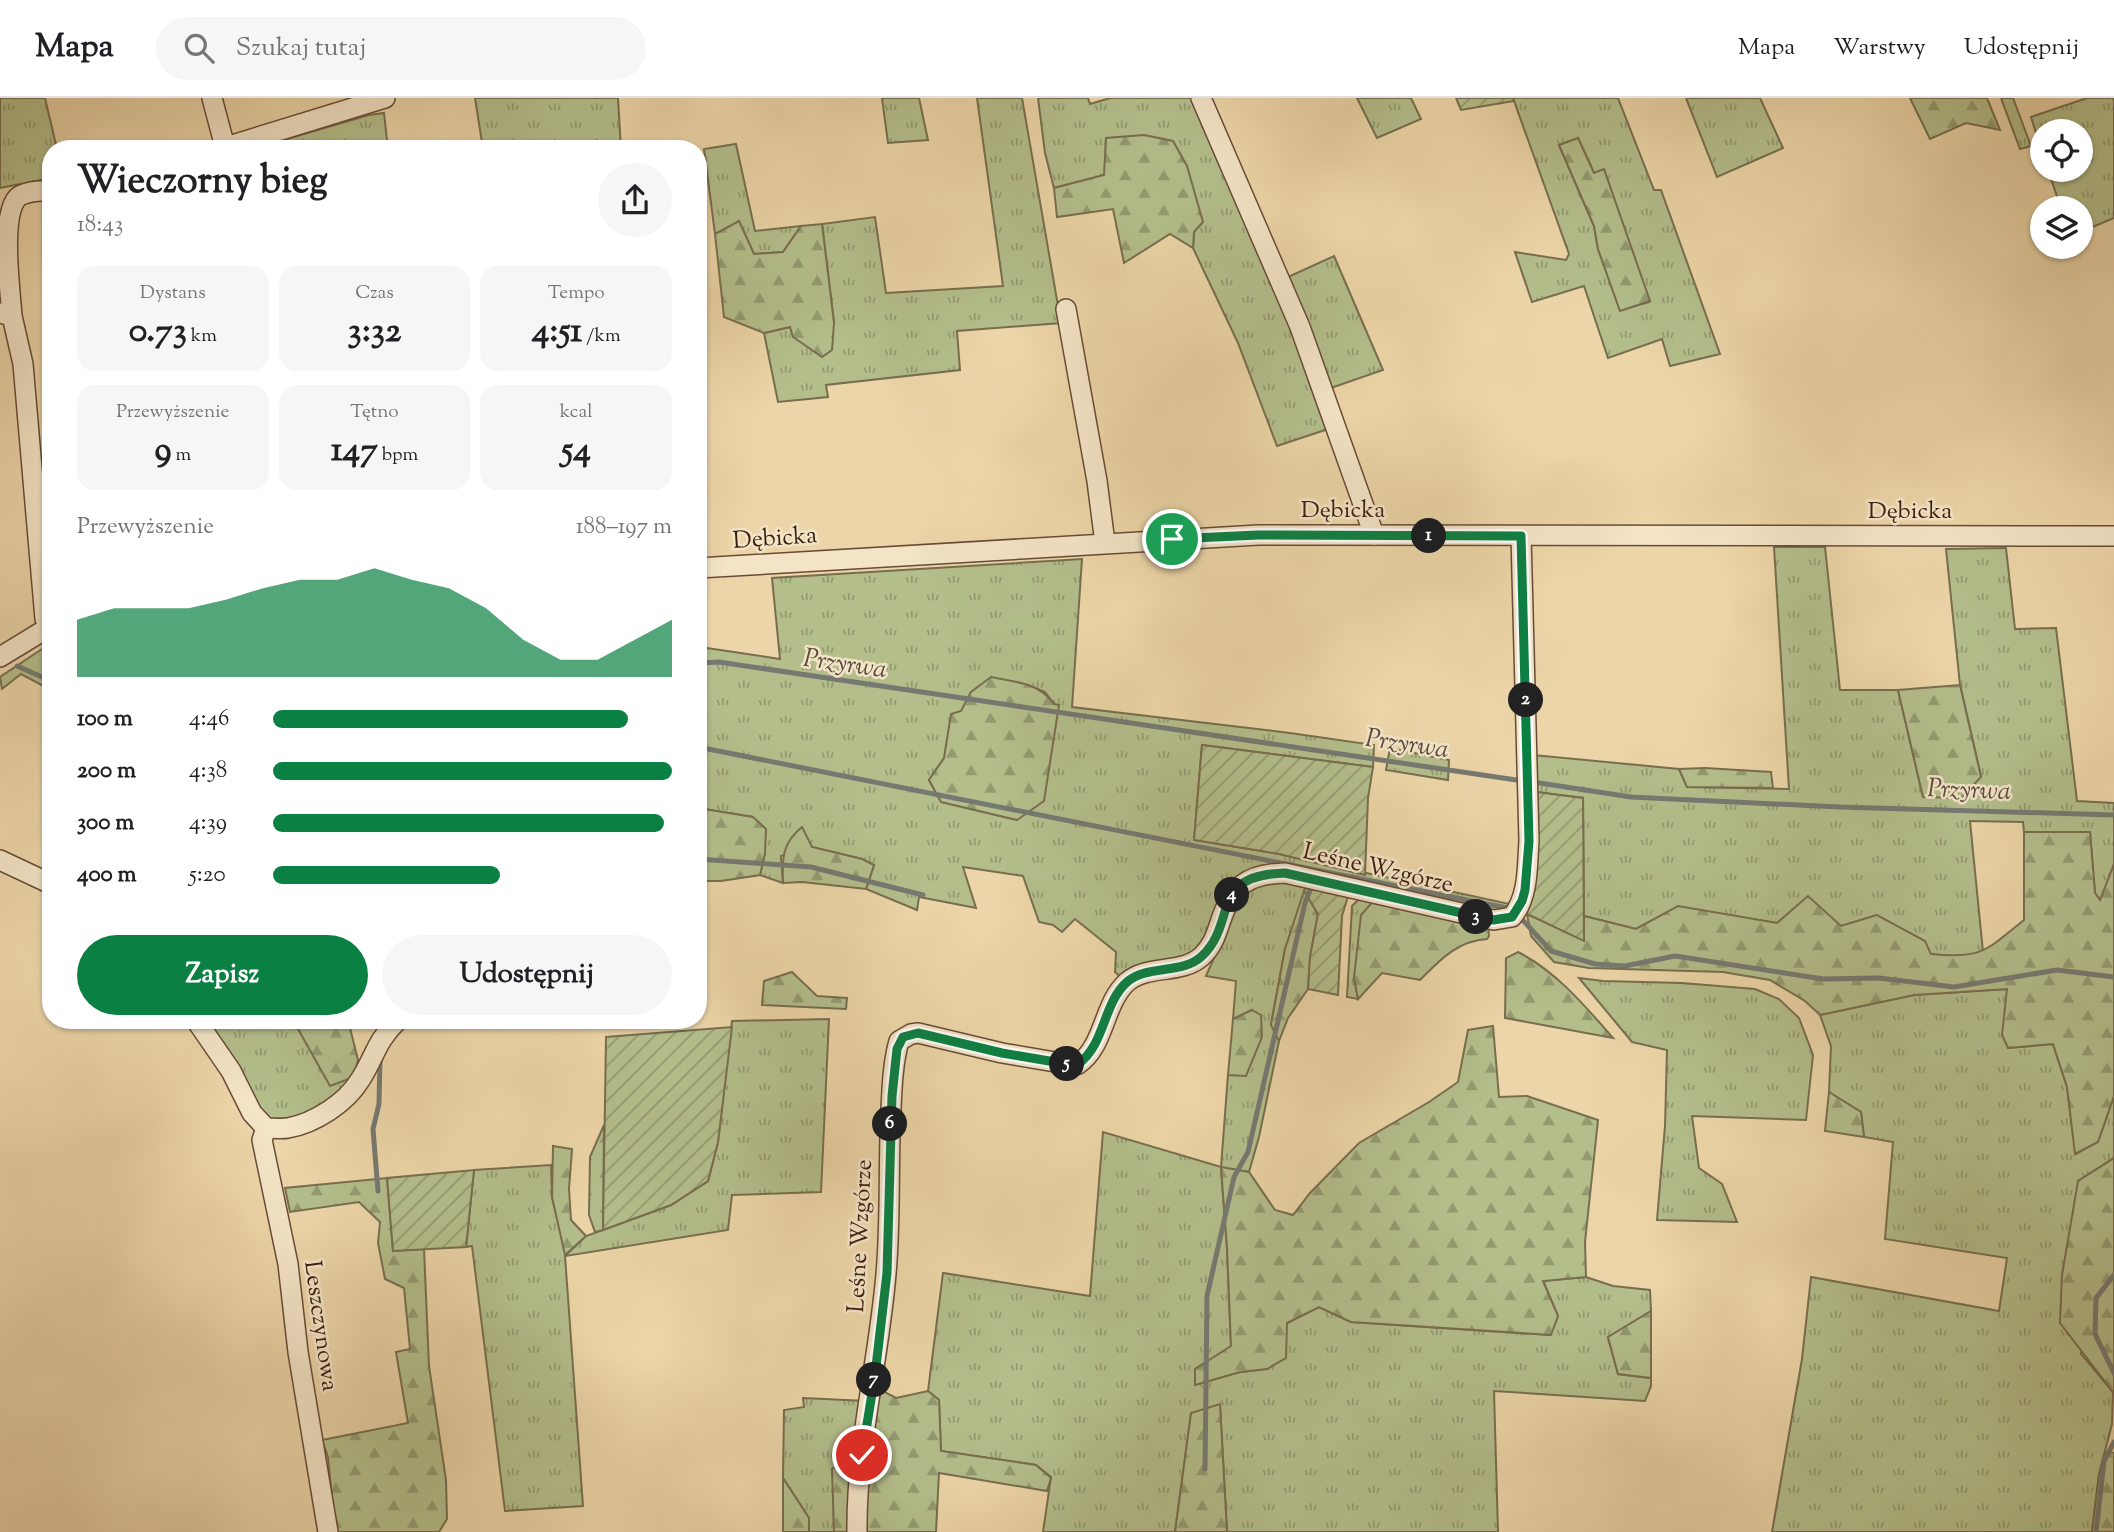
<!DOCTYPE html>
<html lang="pl">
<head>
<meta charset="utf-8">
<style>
	body { margin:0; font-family:"Sorts Mill Goudy",serif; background:#f6f6f6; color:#202124; height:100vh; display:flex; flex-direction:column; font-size:26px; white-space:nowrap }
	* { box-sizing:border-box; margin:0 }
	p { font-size:23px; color:#757577 }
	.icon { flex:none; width:38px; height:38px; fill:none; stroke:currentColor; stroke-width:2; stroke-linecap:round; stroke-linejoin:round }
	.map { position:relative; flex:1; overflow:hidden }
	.details { position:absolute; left:42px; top:42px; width:665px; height:889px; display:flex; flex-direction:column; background:#fff; border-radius:28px; box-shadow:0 2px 5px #0004 }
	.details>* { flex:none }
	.tools { position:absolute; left:2030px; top:21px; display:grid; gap:14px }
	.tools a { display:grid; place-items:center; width:63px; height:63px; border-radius:50%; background:#fff; box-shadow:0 2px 5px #0004; font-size:35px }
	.pin { position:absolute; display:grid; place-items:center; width:60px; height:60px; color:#fff; margin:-30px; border:4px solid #fff; border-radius:50%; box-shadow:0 2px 7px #0007 }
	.km { position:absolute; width:35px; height:35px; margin:-18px; border-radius:50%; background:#222; color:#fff; font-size:19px; line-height:35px; text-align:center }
	.round { display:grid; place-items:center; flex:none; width:74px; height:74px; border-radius:37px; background:#f6f6f6 }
	.head { display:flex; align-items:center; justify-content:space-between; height:119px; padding:0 35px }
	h1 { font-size:38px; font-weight:700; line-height:52px }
	.stats { display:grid; grid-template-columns:repeat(3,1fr); gap:10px; height:119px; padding:7px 35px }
	.stats div { display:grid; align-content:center; border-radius:18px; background:#f6f6f6; text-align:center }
	.stats b { font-size:35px; font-weight:700 }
	.stats small { font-size:19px; font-weight:400 }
	.stats p { font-size:19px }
	.chart { height:196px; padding:14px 35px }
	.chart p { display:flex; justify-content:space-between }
	.chart svg { width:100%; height:126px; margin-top:7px; fill:#0b8043; opacity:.7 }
	.button { display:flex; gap:14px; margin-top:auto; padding:14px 35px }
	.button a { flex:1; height:80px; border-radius:42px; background:#0b8043; color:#fff; font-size:28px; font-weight:700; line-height:80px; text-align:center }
	.button a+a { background:#f6f6f6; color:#202124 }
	ul { padding:0 35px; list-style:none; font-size:23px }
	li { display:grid; grid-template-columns:112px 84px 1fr; align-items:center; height:52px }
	li i { height:18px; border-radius:9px; background:#0b8043 }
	header { display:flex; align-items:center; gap:42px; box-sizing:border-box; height:98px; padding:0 35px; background:#fff; border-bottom:2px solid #e0e0e0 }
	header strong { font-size:33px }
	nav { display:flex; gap:38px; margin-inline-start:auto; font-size:24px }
	.search { width:490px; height:63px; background:#f6f6f6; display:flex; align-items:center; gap:18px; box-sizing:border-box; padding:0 24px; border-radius:38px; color:#757577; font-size:26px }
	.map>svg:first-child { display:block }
	.grass { fill:url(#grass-tufts); stroke:#786e4e; stroke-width:2; fill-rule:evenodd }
	.forest { fill:url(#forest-firs); stroke:#786e4e; stroke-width:2 }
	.garden { fill:url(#garden-furrows); stroke:#786e4e; stroke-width:2 }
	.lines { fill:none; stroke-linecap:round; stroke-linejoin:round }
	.stream { stroke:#767972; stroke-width:5 }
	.minor-casing { stroke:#684b37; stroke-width:22 }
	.minor { stroke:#f3e4c6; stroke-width:19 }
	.route-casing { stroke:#fff; stroke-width:14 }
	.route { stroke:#0b8043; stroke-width:9 }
	.labels { text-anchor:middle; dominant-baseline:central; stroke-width:5; stroke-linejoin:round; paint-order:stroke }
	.street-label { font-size:24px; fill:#3c1d11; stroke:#f3e4c6 }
	.water-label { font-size:26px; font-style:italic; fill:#594b41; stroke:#f3e4c6 }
</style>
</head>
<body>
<header>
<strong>Mapa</strong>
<div class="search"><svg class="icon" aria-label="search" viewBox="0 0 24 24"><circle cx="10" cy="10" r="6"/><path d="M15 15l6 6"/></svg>Szukaj tutaj</div>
<nav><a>Mapa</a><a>Warstwy</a><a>Udostępnij</a></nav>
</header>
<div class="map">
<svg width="2114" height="1434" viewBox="0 0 2114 1434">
	<defs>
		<pattern id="grass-tufts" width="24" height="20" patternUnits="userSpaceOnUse" patternTransform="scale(1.75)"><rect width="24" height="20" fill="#b3be8b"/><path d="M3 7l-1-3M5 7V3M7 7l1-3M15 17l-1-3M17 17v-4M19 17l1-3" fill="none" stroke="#939a70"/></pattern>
		<pattern id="forest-firs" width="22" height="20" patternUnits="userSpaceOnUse" patternTransform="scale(1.75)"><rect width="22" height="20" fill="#b3be8b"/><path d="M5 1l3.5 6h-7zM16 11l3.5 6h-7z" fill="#939a70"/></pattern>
		<pattern id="garden-furrows" width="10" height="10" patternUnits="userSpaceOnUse" patternTransform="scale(1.75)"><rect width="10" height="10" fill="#b3be8b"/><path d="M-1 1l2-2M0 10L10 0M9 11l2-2" fill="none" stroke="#939a70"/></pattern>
	</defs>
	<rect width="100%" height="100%" fill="#ecd5a8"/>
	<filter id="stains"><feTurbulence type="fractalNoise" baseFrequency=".00286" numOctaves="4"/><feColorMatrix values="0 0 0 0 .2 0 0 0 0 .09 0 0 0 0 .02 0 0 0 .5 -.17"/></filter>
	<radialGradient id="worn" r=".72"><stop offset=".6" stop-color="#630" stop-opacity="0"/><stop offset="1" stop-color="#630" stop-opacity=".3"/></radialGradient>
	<g class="grass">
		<path d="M0,0H45L57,51H51V80L0,90Z"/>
		<path d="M475,0H618L621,51H483Z"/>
		<path d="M882,0H919L928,42L888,45Z"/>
		<path d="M977,0H1022L1061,225L957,233L960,272L826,287L828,299L778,304L764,235L790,229L834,224L822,126L875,119L886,195L1003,188Z"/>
		<path d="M1038,0H1088L1090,6L1110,0H1194L1290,220L1328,331L1277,348L1238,245L1193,150L1194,134L1104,77L1054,90L1045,55Z"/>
		<path d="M1357,0H1411L1421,21L1377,40Z"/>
		<path d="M1513,0H1618L1654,92H1661L1720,256L1670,268L1662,241L1608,260L1584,188L1532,204L1515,154L1566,162L1569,156ZM1578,40L1594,75L1604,72L1649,204L1620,212L1598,151L1594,128L1559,47Z"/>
		<path d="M1686,0H1760L1783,50L1717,79Z"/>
		<path d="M2001,0H2013L2031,48L2020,51Z"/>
		<path d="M2087,0H2113L2114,3V120L2081,134V110H2061L2048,72H2081V33H2042V54L2031,19Z"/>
		<path d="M384,15L388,51H273V45L369,17Z"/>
		<path d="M736,46L755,133L801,128L783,154L754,156L739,124L715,136L704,51Z"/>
		<path d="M1334,158L1383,272L1331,290L1288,179Z"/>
		<path d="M1774,449H1825L1840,592H1898L1923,699L1981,678L1960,587L1946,451L2006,450L2015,531L2056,530L2077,703L2114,705V766L2101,802L2095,796L2090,734H2024L2023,724L1970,723L1983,854L1961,859L1930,856L1877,817L1841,828L1777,825L1678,809L1636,831L1584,818L1583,700L1536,694L1534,657L1679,671L1687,689L1789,691Z"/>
		<path d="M1082,461L1072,609L1290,635L1374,647L1373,669L1202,647L1194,742L1279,756L1509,806L1514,803L1516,807L1501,817L1259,770L1189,861L1122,880L1115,874L1116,854L1075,821L1062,834L1053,827L1039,824L1023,778L963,769L976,810L919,799L917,812L866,791L874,767L862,761L812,749L781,758L783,785L760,777L765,755L753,719L698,710V551L707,550L780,561L772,480ZM1028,587L1045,594L1054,606L1017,722L941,704L929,682L944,660L971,594Z"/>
		<path d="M51,545V592L21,576L2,591L0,579Z"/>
		<path d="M1390,650L1449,662L1448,682L1386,672Z"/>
		<path d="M1263,784H1309L1285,851L1271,926L1279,943L1259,1039L1249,1074L1221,1070L1227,1150L1231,1249L1195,1271V1287L1240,1274L1267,1271L1287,1225L1319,1209L1351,1224L1550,1237L1558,1218L1543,1183L1586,1179L1613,1188L1650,1192L1651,1213L1608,1240L1618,1276L1651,1280V1288L1645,1303L1494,1293L1498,1434H1227L1220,1307L1191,1316L1175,1434H1043L1051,1379L1036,1367L941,1353L939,1302L928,1293L943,1175L1090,1198L1103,1034L1221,1069L1228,977H1246L1252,912L1233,921L1236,883L1206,878L1241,798Z"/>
		<path d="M1363,797L1376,800L1354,880L1358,901L1347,899L1352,808Z"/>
		<path d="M1579,880L1603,883L1682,885L1755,891L1779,901L1799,920L1813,957L1806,1022L1692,1018L1699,1070L1722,1086L1737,1124L1657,1122L1665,1028L1667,952L1632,944Z"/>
		<path d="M2007,891L2008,950L2053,946L2067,989L2076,1056L2098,1043L2114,998V1060L2078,1083L2081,1256L2113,1294L2112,1326L2099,1376L2092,1434H1772L1802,1261L1811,1179L1999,1213L2007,1160L1885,1141L1893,1044L1864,1039L1861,1014L1829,994L1831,948L1820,917L1914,897Z"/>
		<path d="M829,921L821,1094L732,1097L728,1132L565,1158L583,1408L505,1413L472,1148L466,1149L474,1072L551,1067L552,1099L566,1157L586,1138L671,1107L708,1083L718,1044L732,923Z"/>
		<path d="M207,922H293L304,940L354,979L323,1008L297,1020L265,1021Z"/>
		<path d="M803,1300L866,1303L851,1358L833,1371L834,1434H809V1420L783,1380L784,1312L804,1309Z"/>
	</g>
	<g class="forest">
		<path d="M1910,0H1987L2000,32L1966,25L1930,41Z"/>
		<path d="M1144,37L1173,43L1187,68L1203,124L1194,134L1193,150L1170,136L1124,165L1113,111L1057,119L1054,90L1104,77L1106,40Z"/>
		<path d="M1578,40L1594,75L1604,71L1650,203L1620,213L1598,151L1594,128L1559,47Z"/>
		<path d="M739,123L754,156L783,154L801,128L822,126L834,225L832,252L822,259L793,239L790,229L764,235L724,219L715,136Z"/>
		<path d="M991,579C1016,584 1039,585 1054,606L1059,607L1044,703L1017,722L941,704L929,682L944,660L951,616L961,613L971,594Z"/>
		<path d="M1960,587L1981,679L1961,700L1923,699L1898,592Z"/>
		<path d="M1705,670L1771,674L1773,690L1687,689L1679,671Z"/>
		<path d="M698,710L753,719L766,731L765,755L760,777L721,783H698Z"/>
		<path d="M802,729L812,749L862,761L874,767L866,791L802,784L783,785C782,761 782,745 802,729Z"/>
		<path d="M2024,734H2090L2095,795L2100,802L2114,766V998L2098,1044L2075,1056L2067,989L2053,946L2008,950L2002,937L2007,891L1914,897L1820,917L1805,903L1770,882L1723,874L1589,870L1554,864L1531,838L1527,816L1584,842V818L1636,831L1678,808L1777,825L1808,798L1841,828L1877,817L1925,843L1931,856C1983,861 1985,853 2024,822Z"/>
		<path d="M1304,793L1318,816L1310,859L1308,891L1288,920L1279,943L1271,927L1285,851Z"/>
		<path d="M1376,800L1488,825L1489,838L1487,841C1457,843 1440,862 1420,882L1382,875L1358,901L1354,880L1361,817Z"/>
		<path d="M1518,854C1557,874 1585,908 1613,940L1505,920L1506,860Z"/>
		<path d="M792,874L817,898L847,900L846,911L762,907L764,883Z"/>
		<path d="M1252,912L1261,917L1262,939L1246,978L1228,977L1233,921Z"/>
		<path d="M293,922H348L358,962L354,979L330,988Z"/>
		<path d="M1493,928L1499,999L1527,998L1598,1022L1585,1144L1586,1179L1543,1183L1558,1218L1551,1237L1351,1224L1319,1209L1287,1225L1286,1260L1267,1271L1240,1274L1195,1287V1271L1231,1248L1227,1150L1221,1069L1249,1074L1275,1112L1293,1117L1310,1095L1359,1045L1429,1004L1458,984L1468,932Z"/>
		<path d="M1829,994L1861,1014L1864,1039L1825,1033Z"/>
		<path d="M604,1027L603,1132L595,1134L589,1117L590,1059Z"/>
		<path d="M553,1048L572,1051L569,1091L571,1122L586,1138L565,1157L552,1099Z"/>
		<path d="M2114,1060V1294H2113L2060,1225L2062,1177L2078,1083Z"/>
		<path d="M387,1080L393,1153L424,1151L429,1268L446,1382L447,1421L439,1434H335L328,1359L322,1342L408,1325L396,1254L410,1251L404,1190L385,1181L378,1145L380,1124L359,1104L290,1114L285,1090Z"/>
		<path d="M1651,1213V1280L1618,1276L1608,1239Z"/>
		<path d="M879,1291L896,1300L928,1293L939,1302L941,1353L1036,1367L1051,1380L1047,1393L939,1375L936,1434H864L867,1353Z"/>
		<path d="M1220,1306L1227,1434H1175L1191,1315Z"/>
		<path d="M2106,1354L2114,1355V1434H2092L2099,1376Z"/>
		<path d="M851,1358L853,1366L851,1434H834L832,1371Z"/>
		<path d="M783,1380L809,1420V1434H783Z"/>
	</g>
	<g class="garden">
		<path d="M1456,0H1513L1514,3L1461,12Z"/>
		<path d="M1202,647L1373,669L1368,700L1365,777L1279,756L1194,742Z"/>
		<path d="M1536,694L1583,700L1584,843L1527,816L1535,759Z"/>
		<path d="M1309,784L1349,795L1342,818L1338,897L1308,891L1310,859L1318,816L1304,793Z"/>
		<path d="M732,929L718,1044L708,1083L671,1107L603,1132L606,939Z"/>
		<path d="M474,1072L466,1149L393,1153L387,1080Z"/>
	</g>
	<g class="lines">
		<g class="stream">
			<path d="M698,565L719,564L1523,683"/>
			<path d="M17,568L51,583"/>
			<path d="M698,649L1512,811"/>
			<path d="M1533,684L1631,699L1840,709L2114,717"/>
			<path d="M698,761L811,769L923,797"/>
			<path d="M1519,818L1551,853L1595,866L1625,868L1675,858L1823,881L1879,880L1954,889L2057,872L2114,879"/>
			<path d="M378,1093L373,1031L379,1006L380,961"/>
			<path d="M2114,1177L2096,1200L2095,1236L2114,1275"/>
			<path d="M1205,1371L1207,1198L1234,1079L1248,1054L1305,805L1312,787"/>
			<path d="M2096,1434L2104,1363L2114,1344"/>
		</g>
		<g class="minor-casing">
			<g id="minor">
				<path d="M212,0L225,49"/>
				<path d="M1201,0L1300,229L1374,437"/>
				<path d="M219,51L385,0"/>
				<path d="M1066,211L1097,383L1105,445"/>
				<path d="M0,215L12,218L23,266L45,521L50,528"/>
				<path d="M12,218C10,190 0,117 18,99C26,93 42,93 51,92"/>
				<path d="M698,470L1258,437L2114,438"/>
				<path d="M0,559L51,528"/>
				<path d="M0,762L51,786"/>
				<path d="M196,922L231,973L252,1015L266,1030C273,1030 281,1031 288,1030C315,1025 346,1005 360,982C375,959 376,943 398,922"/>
				<path d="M266,1030L262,1042L288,1166L298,1254L328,1434"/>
				<path d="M857,1434C856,1348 879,1262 886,1176C891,1121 888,1066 891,1011C892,989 893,964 899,943L911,936L918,935L1002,955L1067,966H1078C1105,948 1103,906 1127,884C1148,866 1182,877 1202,858C1212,849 1216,837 1220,825C1232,788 1246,776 1285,775L1479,819L1494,822L1512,819C1529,798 1527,769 1529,743L1521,438"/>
			</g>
		</g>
		<use href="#minor" class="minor"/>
	</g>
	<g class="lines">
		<g class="route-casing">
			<path id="route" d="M862,1357L875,1277L887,1175L892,998L897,951L903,939L918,935L1002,955L1067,966H1078C1105,947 1103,905 1127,884C1148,866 1182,877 1202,858C1238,824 1208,777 1285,775L1493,822L1512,819L1522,803L1525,792L1529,743L1521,438L1258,437L1172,441"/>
		</g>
		<use href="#route" class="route"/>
	</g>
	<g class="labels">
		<g class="street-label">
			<text x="1343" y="413">Dębicka</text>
			<text x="1910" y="414">Dębicka</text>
			<text transform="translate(775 441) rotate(-4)">Dębicka</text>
			<text transform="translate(1378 771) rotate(13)">Leśne Wzgórze</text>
			<text transform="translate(861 1138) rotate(-87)">Leśne Wzgórze</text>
			<text transform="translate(320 1228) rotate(82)">Leszczynowa</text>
		</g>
		<g class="water-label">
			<text transform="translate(845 567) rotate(8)">Przyrwa</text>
			<text transform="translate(1407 647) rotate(8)">Przyrwa</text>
			<text transform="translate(1969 693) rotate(2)">Przyrwa</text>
		</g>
	</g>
	<rect width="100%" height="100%" filter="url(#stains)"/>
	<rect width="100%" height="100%" fill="url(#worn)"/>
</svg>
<div class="tools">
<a><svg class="icon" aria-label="locate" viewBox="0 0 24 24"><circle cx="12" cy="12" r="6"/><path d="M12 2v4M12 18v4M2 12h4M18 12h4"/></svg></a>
<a><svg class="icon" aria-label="layers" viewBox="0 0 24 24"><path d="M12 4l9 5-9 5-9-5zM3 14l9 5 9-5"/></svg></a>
</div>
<div class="pin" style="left:1172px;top:441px;background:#1e9e55"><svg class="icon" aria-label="arrive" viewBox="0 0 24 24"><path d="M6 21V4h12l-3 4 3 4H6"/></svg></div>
<div class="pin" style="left:862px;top:1357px;background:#d93025"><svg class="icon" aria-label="check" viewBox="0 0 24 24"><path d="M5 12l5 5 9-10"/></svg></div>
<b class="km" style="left:1429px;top:438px">1</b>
<b class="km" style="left:1526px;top:602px">2</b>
<b class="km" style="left:1476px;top:819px">3</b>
<b class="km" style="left:1232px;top:797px">4</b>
<b class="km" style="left:1067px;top:966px">5</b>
<b class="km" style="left:890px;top:1026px">6</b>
<b class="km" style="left:874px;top:1282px">7</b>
<section class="details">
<div class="head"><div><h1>Wieczorny bieg</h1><p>18:43</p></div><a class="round"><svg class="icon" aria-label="share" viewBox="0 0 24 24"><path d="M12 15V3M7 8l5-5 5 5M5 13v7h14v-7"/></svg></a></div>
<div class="stats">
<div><p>Dystans</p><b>0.73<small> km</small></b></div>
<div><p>Czas</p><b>3:32</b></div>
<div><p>Tempo</p><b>4:51<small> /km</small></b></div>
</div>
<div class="stats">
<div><p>Przewyższenie</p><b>9<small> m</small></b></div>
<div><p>Tętno</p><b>147<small> bpm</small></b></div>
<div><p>kcal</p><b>54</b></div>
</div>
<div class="chart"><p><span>Przewyższenie</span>188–197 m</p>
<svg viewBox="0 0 160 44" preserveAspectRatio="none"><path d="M0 44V24L10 20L20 20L30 20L40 17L50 13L60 10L70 10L80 6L90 10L100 13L110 20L120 31L130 38L140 38L150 31L160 24V44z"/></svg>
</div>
<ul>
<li><b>100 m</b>4:46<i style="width:89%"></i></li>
<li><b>200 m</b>4:38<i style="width:100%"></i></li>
<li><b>300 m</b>4:39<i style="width:98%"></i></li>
<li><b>400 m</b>5:20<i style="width:57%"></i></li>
</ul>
<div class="button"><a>Zapisz</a><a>Udostępnij</a></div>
</section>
</div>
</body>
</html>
